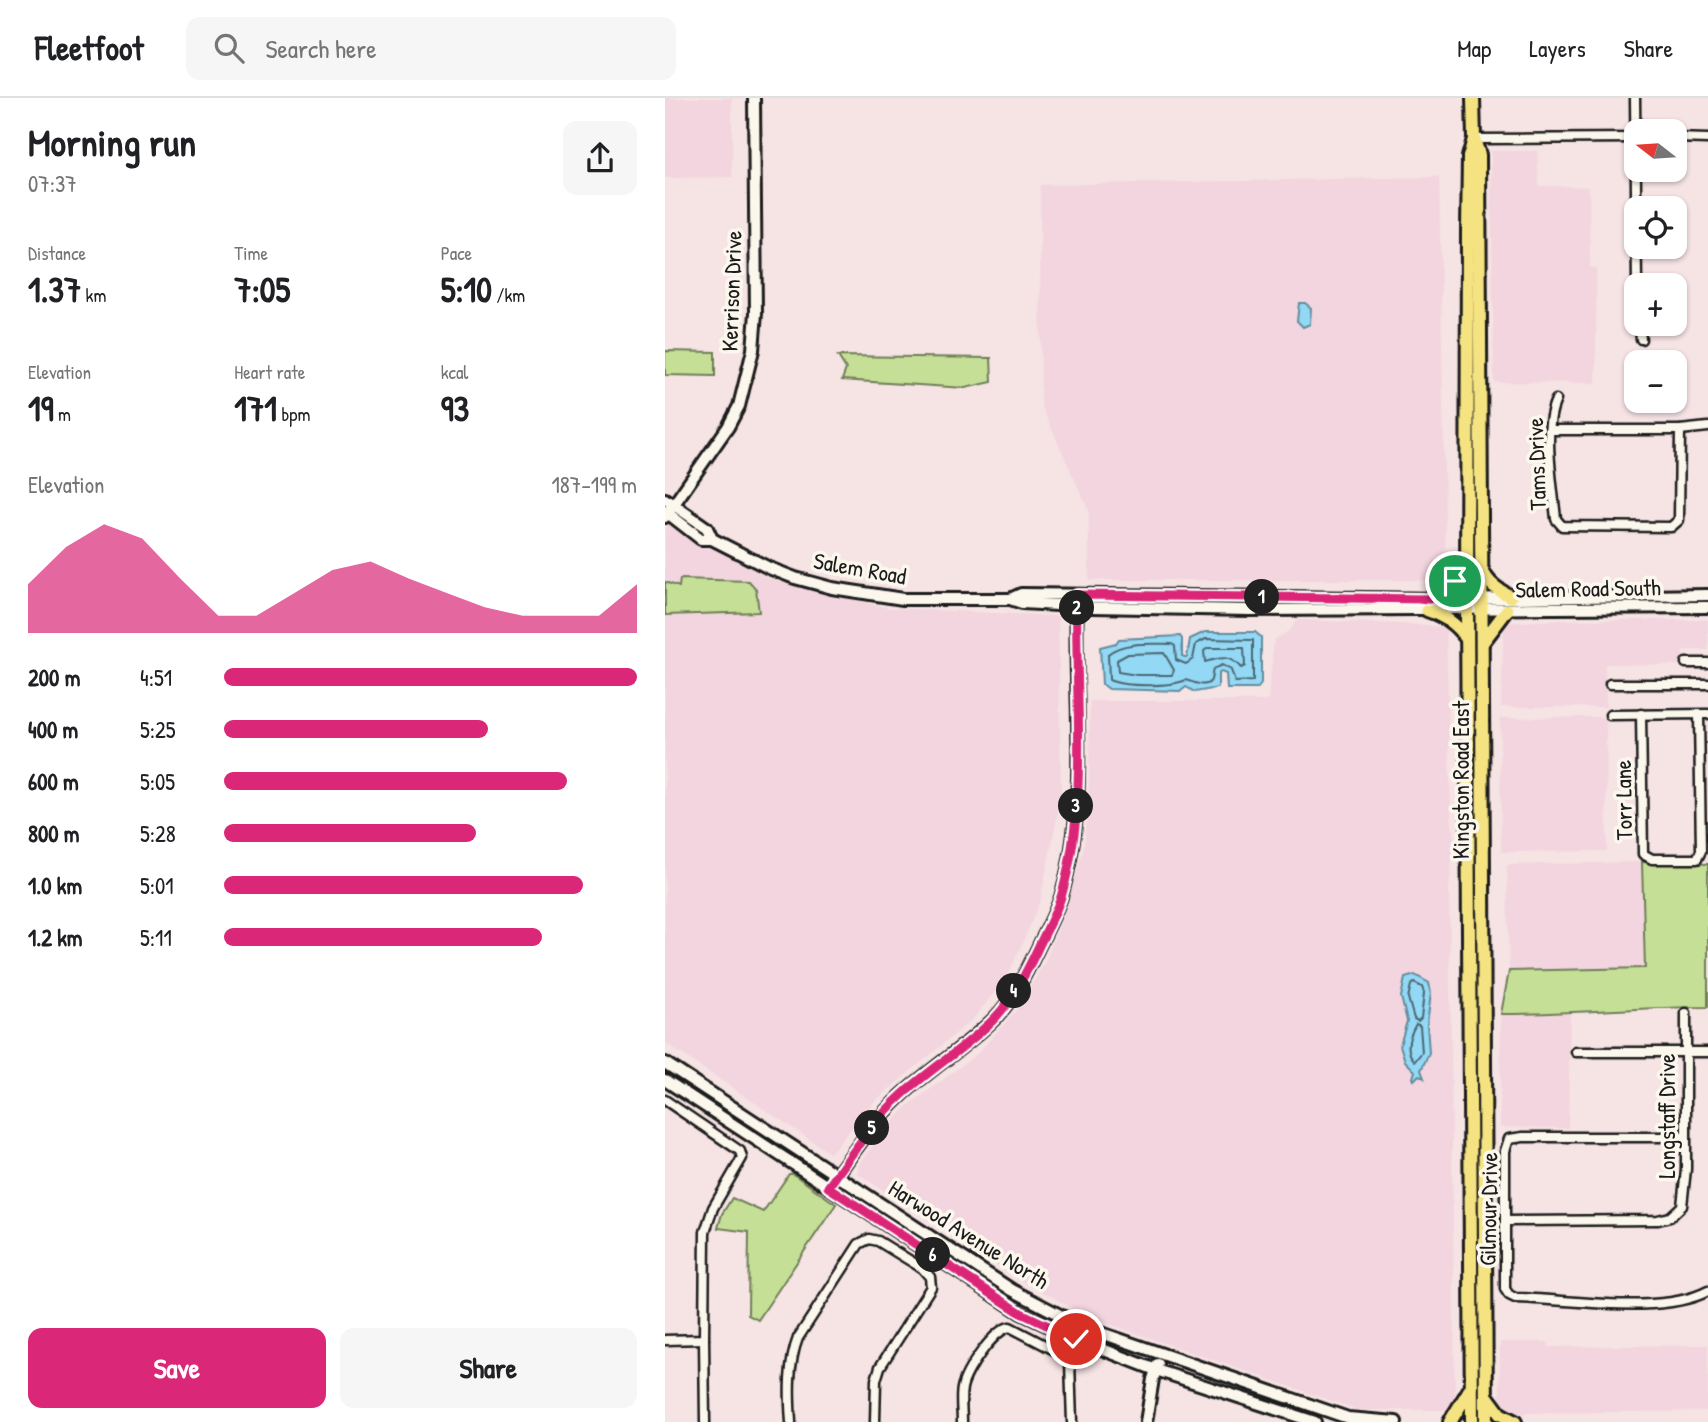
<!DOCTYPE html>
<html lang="en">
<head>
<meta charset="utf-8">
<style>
	body { margin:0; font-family:"Patrick Hand",sans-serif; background:#f6f6f6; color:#202124; height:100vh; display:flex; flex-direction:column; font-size:26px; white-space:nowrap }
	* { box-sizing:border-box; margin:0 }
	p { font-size:23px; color:#757577 }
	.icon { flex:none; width:38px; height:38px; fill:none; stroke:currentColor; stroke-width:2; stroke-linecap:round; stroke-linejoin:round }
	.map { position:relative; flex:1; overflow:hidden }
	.details { display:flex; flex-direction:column; background:#fff; width:665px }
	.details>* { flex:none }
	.needle { width:46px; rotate:287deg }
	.fabs { position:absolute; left:959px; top:21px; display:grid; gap:14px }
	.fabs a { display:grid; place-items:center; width:63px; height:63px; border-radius:14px; background:#fff; box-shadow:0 2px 5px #0004; font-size:35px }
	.pin { position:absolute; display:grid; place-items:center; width:60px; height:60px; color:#fff; margin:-30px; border:4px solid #fff; border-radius:50%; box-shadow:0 2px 7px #0007 }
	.km { position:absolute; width:35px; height:35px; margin:-18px; border-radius:50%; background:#222; color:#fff; font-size:19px; line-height:35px; text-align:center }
	.round { display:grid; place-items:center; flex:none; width:74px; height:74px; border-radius:14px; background:#f6f6f6 }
	.head { display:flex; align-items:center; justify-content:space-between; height:119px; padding:0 28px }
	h1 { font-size:38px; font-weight:800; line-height:52px }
	.stats { display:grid; grid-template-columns:repeat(3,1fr); gap:10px; height:119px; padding:7px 28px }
	.stats div { display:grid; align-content:center }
	.stats b { font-size:35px; font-weight:800 }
	.stats small { font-size:19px; font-weight:400 }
	.stats p { font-size:19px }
	.chart { height:196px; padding:14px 28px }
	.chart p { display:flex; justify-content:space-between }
	.chart svg { width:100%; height:126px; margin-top:7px; fill:#db2777; opacity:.7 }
	.action { display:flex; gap:14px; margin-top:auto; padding:14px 28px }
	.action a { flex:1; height:80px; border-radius:14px; background:#db2777; color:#fff; font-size:28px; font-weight:800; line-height:80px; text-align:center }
	.action a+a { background:#f6f6f6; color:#202124 }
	ul { padding:0 28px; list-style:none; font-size:23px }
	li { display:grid; grid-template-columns:112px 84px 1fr; align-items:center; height:52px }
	li i { height:18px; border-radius:9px; background:#db2777 }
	header { display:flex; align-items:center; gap:42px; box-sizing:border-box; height:98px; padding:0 35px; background:#fff; border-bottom:2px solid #e0e0e0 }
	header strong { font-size:33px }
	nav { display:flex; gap:38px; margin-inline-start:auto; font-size:24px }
	.search { width:490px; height:63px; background:#f6f6f6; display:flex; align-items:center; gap:18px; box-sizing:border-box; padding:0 24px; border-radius:14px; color:#757577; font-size:26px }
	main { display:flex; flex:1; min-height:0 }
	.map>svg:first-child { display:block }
	.built { fill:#f2d5de }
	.green { fill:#c5e096; stroke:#707e59; stroke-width:2 }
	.water { fill:#93d8f5; stroke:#638d9e; stroke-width:2 }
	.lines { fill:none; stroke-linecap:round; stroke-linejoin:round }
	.shore { stroke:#4c6773; stroke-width:2 }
	.street-casing { stroke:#1c1c1c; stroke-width:13 }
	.secondary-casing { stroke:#1c1c1c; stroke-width:16 }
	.primary-casing { stroke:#1c1c1c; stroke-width:18 }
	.street { stroke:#fbf7ec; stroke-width:8 }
	.secondary { stroke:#fbf7ec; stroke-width:10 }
	.primary { stroke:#f5e382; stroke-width:12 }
	.route-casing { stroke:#fff; stroke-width:14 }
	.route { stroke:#db2777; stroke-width:9 }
	.labels { text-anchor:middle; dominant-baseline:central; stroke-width:7; stroke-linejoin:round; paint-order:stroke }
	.street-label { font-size:23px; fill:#1c1c1c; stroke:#fbf7ec }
</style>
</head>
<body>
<header>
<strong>Fleetfoot</strong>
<div class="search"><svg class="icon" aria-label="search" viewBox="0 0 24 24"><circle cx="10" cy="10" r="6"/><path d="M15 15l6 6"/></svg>Search here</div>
<nav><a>Map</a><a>Layers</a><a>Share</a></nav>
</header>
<main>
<section class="details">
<div class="head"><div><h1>Morning run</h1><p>07:37</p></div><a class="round"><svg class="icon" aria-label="share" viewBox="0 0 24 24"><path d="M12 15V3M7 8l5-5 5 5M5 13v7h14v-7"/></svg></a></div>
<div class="stats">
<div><p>Distance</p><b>1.37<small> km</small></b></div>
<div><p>Time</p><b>7:05</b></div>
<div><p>Pace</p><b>5:10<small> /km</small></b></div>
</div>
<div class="stats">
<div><p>Elevation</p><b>19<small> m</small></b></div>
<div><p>Heart rate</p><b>171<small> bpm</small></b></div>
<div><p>kcal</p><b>93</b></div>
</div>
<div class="chart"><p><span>Elevation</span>187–199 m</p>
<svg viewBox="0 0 160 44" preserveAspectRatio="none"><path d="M0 44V27L10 14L20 6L30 11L40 25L50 38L60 38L70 30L80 22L90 19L100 25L110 30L120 35L130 38L140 38L150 38L160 27V44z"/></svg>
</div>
<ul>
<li><b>200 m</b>4:51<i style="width:100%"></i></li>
<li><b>400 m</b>5:25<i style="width:64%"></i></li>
<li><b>600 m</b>5:05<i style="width:83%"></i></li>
<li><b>800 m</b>5:28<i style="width:61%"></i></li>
<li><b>1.0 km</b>5:01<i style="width:87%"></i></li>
<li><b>1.2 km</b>5:11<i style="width:77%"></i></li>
</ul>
<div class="action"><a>Save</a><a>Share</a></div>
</section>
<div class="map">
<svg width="1043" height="1324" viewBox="0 0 1043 1324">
	<rect width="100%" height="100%" fill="#f6e3e4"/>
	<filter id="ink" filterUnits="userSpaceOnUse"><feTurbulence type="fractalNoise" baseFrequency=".0143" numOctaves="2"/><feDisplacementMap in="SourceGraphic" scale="14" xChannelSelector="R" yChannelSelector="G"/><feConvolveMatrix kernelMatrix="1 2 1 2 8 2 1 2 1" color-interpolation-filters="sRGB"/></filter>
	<g filter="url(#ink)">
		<g class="built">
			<path d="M0,0H67V79L0,80Z"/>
			<path d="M826,53H872L874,88L924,89L925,170H931V285L829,284Z"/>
			<path d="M774,79L781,482H424V413L376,307L375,87Z"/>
			<path d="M5,425L103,480L223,510L393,518L396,700L375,803L358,844L342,879L308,921L210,1003L165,1055L0,945V432Z"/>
			<path d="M632,522L760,527L781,530L786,717L789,742L784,791L790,1312H693L424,1219L341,1174L192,1075L195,1065L216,1036L243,1008L312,956L350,914L379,866L402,809L419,748L424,691L425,603H603L609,542L624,533Z"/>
			<path d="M895,522H1043V552H1018L1017,567L940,566L941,609H836L839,525Z"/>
			<path d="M941,619L942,753L836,754L835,620Z"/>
			<path d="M977,764L980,870L844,873L842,767Z"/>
			<path d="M836,916H905L903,1030L835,1029Z"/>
			<path d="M835,1244H883L884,1249L1043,1247V1313L846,1315L835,1304Z"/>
		</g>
		<g class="green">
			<path d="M0,253L50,254V278L0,277Z"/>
			<path d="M173,258L326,260L327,284L300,290L177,282L181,271Z"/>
			<path d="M15,481L84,483L91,491L94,514L0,517V484L14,489Z"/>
			<path d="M977,764L1043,766V909C974,909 905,916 836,916L844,873L980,870Z"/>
			<path d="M124,1076H128L171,1106L93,1222L83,1217L84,1134L53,1130L57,1116L67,1100L98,1114Z"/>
		</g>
		<g class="water">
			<path d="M634,205H640L646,210L645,226L638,229L632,223Z"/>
			<path d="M540,534H590L596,539V586L592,591H562L561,576L556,574L553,576V590L530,594L521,589L516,593L444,591L437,586L435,549L451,545L454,541L515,538L517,541V558L520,559H522L525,541Z"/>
			<path d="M750,877L764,885L766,895L762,926L764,955L756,972L759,980L754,977L749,982L748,980L750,973L740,963L735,947L742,923L736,899L740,880Z"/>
		</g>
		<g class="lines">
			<g class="shore">
				<path d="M541,541L588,542V583L570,584L566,572L557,567L548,571C547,575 547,578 546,582C542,591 527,584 521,582C505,589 460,589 444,582L443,556C458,543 486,546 507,546L510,548L511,562L521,566L528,561L531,546Z"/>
				<path d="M543,550H579L580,568L576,570C564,556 554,560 540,564L539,553Z"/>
				<path d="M499,555L509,572L507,577H472L453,574L452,562L463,556Z"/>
				<path d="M749,885L757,889L759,895L756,920L753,923L749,921L743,900L746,887Z"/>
				<path d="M751,926L755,928L757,954L750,963C739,953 744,938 751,926Z"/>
			</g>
			<g class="street-casing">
				<g id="street">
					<path d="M970,0L972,187"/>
					<path d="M1010,40L1043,41"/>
					<path d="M809,41L971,40"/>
					<path d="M974,226L976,241"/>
					<path d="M891,302C877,330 888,388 891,421L897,428L1006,429L1014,422L1015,332"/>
					<path d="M884,332H1015L1043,329"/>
					<path d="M1021,565H1043"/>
					<path d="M945,586H1043"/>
					<path d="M976,616L978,756L987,761H1032L1036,753L1034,617"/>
					<path d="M945,617L1043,616"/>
					<path d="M911,954H1043"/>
					<path d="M0,1002L75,1053L77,1060L48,1110L40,1134L39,1241L0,1242"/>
					<path d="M1020,1039H858L844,1041L840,1053V1191L844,1197L850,1200C904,1201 996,1218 1043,1193"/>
					<path d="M841,1123L993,1122L1005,1119L1017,1108L1021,1071V915"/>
					<path d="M39,1241L40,1324"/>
					<path d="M126,1324C124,1297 123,1266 133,1240L194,1146L204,1141L213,1143L257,1170L265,1179L266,1189L215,1269L211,1282L210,1324"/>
					<path d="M297,1324C297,1313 295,1300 297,1290C300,1274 329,1231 345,1229L397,1256L405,1264L407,1324"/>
				</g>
			</g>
			<g class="secondary-casing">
				<g id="secondary">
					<path d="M0,401L42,430L47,441"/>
					<path d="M0,413L36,441H47L104,470L130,480L167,490L238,501H345L357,505L428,509L585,512L1043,509"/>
					<path d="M0,419L63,329L74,308L88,252L91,215L89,0"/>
					<path d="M345,501L356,496L784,501L1043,497"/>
					<path d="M0,965L347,1192L416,1228L683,1320L731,1324"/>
					<path d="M0,982L356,1215L411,1241L491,1272L650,1324"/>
					<path d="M169,1081C190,1052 210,1022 236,998C266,970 301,949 330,920C348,902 361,875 372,852C380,835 390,817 396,799C425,702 408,600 412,502"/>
					<path d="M481,1324L488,1281L493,1266"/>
				</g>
			</g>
			<g class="primary-casing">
				<g id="primary">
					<path d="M809,41L814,57L821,1324"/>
					<path d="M817,472C823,486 833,492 846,499"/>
					<path d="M764,501C781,492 791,481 803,465"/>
					<path d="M762,512C780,518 791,526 802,541"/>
					<path d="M817,545L842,512"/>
					<path d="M821,1297L835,1316L850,1324"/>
					<path d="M785,1324L807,1288"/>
					<path d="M807,1324L802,511L803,132L804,59L809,41L808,0"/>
				</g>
			</g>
			<use href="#street" class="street"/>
			<use href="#secondary" class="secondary"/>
			<use href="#primary" class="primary"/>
		</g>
	</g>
	<g class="lines" filter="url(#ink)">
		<g class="route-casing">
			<path id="route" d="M411,1241L356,1215L163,1089C186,1058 207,1024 236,998C266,970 302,949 330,920C348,901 361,875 372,852C380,835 390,817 396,799C425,702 409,597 412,497L764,501L778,493L790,483"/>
		</g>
		<use href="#route" class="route"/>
	</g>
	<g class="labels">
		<g class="street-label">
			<text transform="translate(66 193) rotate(-88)">Kerrison Drive</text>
			<text transform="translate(871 366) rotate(-92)">Tams Drive</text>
			<text transform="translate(195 470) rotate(10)">Salem Road</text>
			<text transform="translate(923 490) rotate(-1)">Salem Road South</text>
			<text transform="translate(795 682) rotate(-90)">Kingston Road East</text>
			<text transform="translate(958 702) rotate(-91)">Torr Lane</text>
			<text transform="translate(1001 1018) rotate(-90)">Longstaff Drive</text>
			<text transform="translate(823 1111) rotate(-89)">Gilmour Drive</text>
			<text transform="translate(304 1136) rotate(32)">Harwood Avenue North</text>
		</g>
	</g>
</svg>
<div class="fabs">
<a><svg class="needle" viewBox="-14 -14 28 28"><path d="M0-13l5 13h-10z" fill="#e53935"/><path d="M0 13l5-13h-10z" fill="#757577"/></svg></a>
<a><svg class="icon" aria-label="locate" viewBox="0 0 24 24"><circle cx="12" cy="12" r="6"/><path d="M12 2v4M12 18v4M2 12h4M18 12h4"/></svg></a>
<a>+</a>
<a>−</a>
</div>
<div class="pin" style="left:790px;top:483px;background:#1e9e55"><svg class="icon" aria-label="arrive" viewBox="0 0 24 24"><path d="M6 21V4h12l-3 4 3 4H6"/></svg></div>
<div class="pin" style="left:411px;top:1241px;background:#d93025"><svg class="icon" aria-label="check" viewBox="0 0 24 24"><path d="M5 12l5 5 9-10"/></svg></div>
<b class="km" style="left:597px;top:499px">1</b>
<b class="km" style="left:412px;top:510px">2</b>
<b class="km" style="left:411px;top:708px">3</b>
<b class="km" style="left:349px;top:893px">4</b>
<b class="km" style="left:207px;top:1030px">5</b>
<b class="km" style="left:268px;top:1157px">6</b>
</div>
</main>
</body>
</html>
